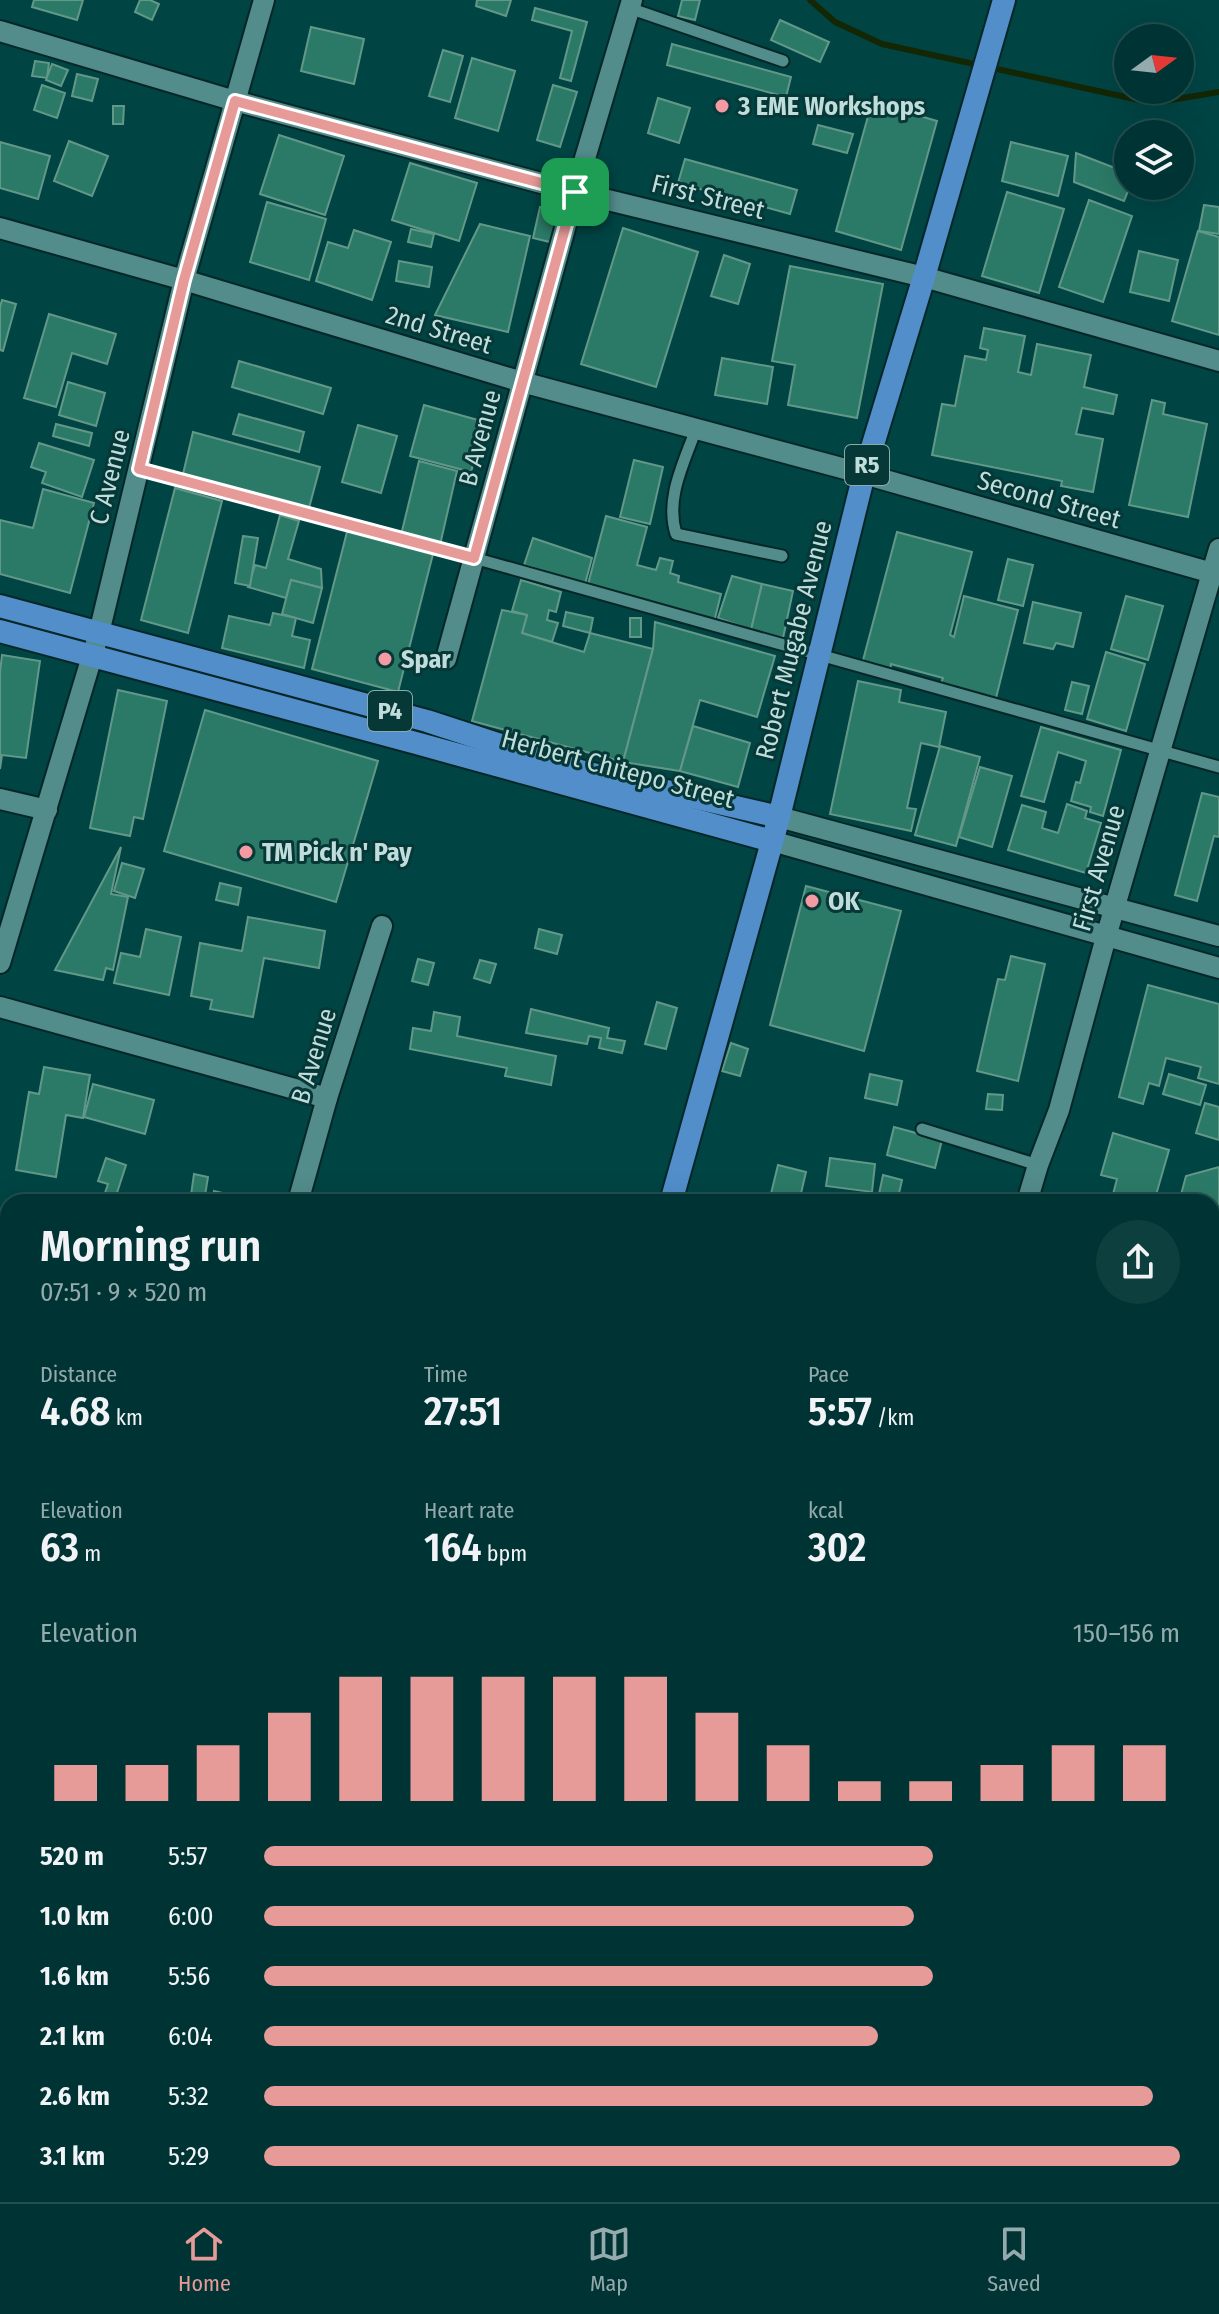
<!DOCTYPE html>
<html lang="en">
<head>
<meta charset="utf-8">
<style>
	body { margin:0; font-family:"Fira Sans Condensed",sans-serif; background:#0e3f3f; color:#f1f3f6; height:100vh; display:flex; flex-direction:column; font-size:30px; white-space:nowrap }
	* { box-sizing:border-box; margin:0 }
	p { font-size:26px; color:#95aaac }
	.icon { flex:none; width:44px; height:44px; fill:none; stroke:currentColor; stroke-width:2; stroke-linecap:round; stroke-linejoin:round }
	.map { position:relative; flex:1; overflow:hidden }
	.side { position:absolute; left:0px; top:1194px; width:1220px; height:1008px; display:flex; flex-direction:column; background:#033; border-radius:24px 24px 0 0; box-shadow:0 8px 32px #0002,0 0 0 2px #224e4e }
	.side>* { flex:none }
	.needle { width:52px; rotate:75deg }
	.controls { position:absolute; left:1114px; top:24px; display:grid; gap:16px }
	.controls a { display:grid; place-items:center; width:80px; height:80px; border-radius:50%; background:#033; box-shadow:0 8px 32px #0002,0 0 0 2px #224e4e; font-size:40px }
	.pin { position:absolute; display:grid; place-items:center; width:68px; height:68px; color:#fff; margin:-34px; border-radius:16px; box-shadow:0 4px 12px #0006 }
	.round { display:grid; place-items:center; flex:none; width:84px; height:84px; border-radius:42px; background:#0e3f3f }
	.headline { display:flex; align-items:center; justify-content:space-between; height:136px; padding:0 40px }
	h1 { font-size:44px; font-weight:600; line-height:60px }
	.figures { display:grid; grid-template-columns:repeat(3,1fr); gap:12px; height:136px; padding:8px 40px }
	.figures div { display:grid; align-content:center }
	.figures b { font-size:40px; font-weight:600 }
	.figures small { font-size:22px; font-weight:400 }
	.figures p { font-size:22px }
	.chart { height:224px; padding:16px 40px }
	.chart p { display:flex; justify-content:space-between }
	.chart svg { width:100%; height:144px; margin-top:8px; stroke:#e69b98; stroke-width:6 }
	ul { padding:0 40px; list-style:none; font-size:26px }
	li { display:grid; grid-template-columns:128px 96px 1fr; align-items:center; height:60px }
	li i { height:20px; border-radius:10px; background:#e69b98 }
	.tab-bar { display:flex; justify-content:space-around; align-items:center; height:112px; border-top:2px solid #224e4e; background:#033; font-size:22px; color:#95aaac }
	.tab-bar a { display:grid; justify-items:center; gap:4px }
	.tab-bar .current { color:#e69b98 }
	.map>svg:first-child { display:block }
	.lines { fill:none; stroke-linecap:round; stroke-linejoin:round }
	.stream { stroke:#142705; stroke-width:6 }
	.building { fill:#2b7a67; stroke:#639888; stroke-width:2 }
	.service-casing { stroke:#072727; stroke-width:15 }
	.minor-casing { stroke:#072727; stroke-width:24 }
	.secondary-casing { stroke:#072727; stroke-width:24 }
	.trunk-casing { stroke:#072727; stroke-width:26 }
	.service { stroke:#528c8b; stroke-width:11 }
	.minor { stroke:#528c8b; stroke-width:20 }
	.secondary { stroke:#528c8b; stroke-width:20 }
	.trunk { stroke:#518eca; stroke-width:22 }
	.route-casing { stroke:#fff; stroke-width:16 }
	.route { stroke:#e69b98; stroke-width:10 }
	.poi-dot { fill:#f49aa3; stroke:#073838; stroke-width:3 }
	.labels { text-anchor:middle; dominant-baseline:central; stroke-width:6; stroke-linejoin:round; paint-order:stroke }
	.shield { fill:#073838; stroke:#88acab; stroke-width:2 }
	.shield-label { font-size:24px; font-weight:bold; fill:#c0dddc }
	.poi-label { font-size:26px; font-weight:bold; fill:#c0dddc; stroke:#073838; text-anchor:start }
	.street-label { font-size:26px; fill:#c0dddc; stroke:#073838 }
</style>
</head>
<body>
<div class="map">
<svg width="1219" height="2202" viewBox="0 0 1219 2202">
	<rect width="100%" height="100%" fill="#044"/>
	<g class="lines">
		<g class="stream">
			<path d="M810,0L835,22L882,44L1153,103L1219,92"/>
			<path d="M0,2136L8,2143"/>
			<path d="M68,2194L72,2202"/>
		</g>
	</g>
	<g class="building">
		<path d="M34,0H83L77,20L32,7Z"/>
		<path d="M140,0H150L159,4L152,20L135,12Z"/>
		<path d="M477,0H511L506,16L476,6Z"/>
		<path d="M682,0H700L695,20L678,16Z"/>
		<path d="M535,8L587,22L571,81L560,78L572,31L532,20Z"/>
		<path d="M780,20L829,42L820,62L771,40Z"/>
		<path d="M311,27L364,39L354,84L301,71Z"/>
		<path d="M672,44L791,77L786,97L667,65Z"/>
		<path d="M443,50L463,56L450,102L429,96Z"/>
		<path d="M472,58L515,71L498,131L455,118Z"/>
		<path d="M35,61L49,63L47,78L32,76Z"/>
		<path d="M52,64L68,70L61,86L46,80Z"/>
		<path d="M77,74L98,79L92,101L72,96Z"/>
		<path d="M42,85L65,93L57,118L34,110Z"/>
		<path d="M553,85L577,92L560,147L537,140Z"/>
		<path d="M658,98L690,108L679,143L648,133Z"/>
		<path d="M872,102L937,121L901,250L836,231Z"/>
		<path d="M113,106H124L123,124H113Z"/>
		<path d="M818,125L853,134L847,153L813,144Z"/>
		<path d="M279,135L344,156L325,215L260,194Z"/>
		<path d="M69,141L108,156L92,196L54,181Z"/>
		<path d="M0,142L50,156L38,199L0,188Z"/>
		<path d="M1011,142L1068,156L1058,196L1002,181Z"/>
		<path d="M1076,153L1128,173V186H1130L1124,201L1074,182Z"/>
		<path d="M685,159L797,190L790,214L678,183Z"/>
		<path d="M410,163L477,183L459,241L392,220Z"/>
		<path d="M1007,192L1064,209L1039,293L982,276Z"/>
		<path d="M1089,200L1132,216L1103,302L1059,287Z"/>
		<path d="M267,202L326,219L309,280L250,262Z"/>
		<path d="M1204,205L1219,207V234L1199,231Z"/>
		<path d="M540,207L561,212L554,243L533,238Z"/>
		<path d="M480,224L530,236L508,332L435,315Z"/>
		<path d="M623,228L698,252L656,387L581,364Z"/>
		<path d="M411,229L434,234L431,247L408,242Z"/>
		<path d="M354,230L391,242L372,300L316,281L328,242L348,248Z"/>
		<path d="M1198,231L1219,237V335L1172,321Z"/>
		<path d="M1139,251L1178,260L1169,301L1130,292Z"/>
		<path d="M724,255L750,264L738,304L711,296Z"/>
		<path d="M399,261L432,267L429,287L396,281Z"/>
		<path d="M790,266L883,284L857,418L788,405L795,365L772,361Z"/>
		<path d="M2,300L16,304L3,351L0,350V307Z"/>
		<path d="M49,314L116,334L107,364L72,353L56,407L24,398Z"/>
		<path d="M984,328L1025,336L1018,372L1031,375L1037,344L1091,355L1084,387L1117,395L1113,414L1082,408L1076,434L1103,439L1093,492L1061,486L1062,481L932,455L942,404L955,406L965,356L986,360L988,350L980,348Z"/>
		<path d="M722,358L773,367L767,404L715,395Z"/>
		<path d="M239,361L331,388L323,414L232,387Z"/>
		<path d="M68,382L105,393L96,426L59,415Z"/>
		<path d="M1152,400L1165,403L1163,414L1207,424L1188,517L1129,505Z"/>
		<path d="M424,405L485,422L471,472L410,456Z"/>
		<path d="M239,414L304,432L299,452L233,434Z"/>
		<path d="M56,424L92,433L89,446L53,436Z"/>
		<path d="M358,425L397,436L381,493L342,482Z"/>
		<path d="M193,432L320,467L309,508L183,474Z"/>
		<path d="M39,443L94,460L82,497L42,483L46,472L31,467Z"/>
		<path d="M634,460L663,467L650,524L620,517Z"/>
		<path d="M419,461L457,471L440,545L401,535Z"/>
		<path d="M175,488L222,501L188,633L141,620Z"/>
		<path d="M43,489L94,503L70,593L0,574V520L33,528Z"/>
		<path d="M280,515L299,521L288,559L321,569L322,588L291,580L286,598L248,587L255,565L266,568Z"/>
		<path d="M606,516L647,527L637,565L656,570L660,558L673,561L670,573L679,576L678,582L721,594L714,622L587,588Z"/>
		<path d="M348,528L434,550L398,692L312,669Z"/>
		<path d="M897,532L972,552L950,635L954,637L964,596L1018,610L996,698L941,683L943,678L891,664L890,671L862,664Z"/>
		<path d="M243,536L258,538L250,586L235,583Z"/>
		<path d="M533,538L592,558L585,584L524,565Z"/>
		<path d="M1008,559L1033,565L1023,606L998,600Z"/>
		<path d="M732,576L762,584L751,630L718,618Z"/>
		<path d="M291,580L322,588L313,623L282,614Z"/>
		<path d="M521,580L561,592L556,612L549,610L547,620L558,623L552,642L522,633L527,615L512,611Z"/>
		<path d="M762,584L793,591L783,638L751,630Z"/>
		<path d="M1126,596L1163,606L1148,660L1111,649Z"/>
		<path d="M1033,602L1081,613L1073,647L1056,643L1053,649L1024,643Z"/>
		<path d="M502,610L527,615L522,633L584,652L590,633L653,649L623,762L472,721Z"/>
		<path d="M566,612L593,618L590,633L563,626Z"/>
		<path d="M273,613L296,618L292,636L310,640L304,668L222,648L229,616L270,625Z"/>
		<rect x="630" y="618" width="11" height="19"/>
		<path d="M655,622L775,656L757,717L700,700L680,771L623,762L653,649Z"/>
		<path d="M1106,652L1145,664L1126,731L1087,719Z"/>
		<path d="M2,655L40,661L26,758L2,755L0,769V672Z"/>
		<path d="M858,681L901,690L899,702L946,712L939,747L921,743L907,808L916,809L911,831L830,814Z"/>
		<path d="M1072,682L1089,686L1082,714L1065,710Z"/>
		<path d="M118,690L167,701L143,819L134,817L130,836L90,828Z"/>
		<path d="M205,710L378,761L336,902L164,851Z"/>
		<path d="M693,726L750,743L738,787L680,771Z"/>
		<path d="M1041,727L1121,750L1103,816L1090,812L1091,807L1071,801L1076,782L1080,783L1086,761L1058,752L1044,802L1021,796Z"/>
		<path d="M940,746L980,757L956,846L915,835Z"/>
		<path d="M980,767L1012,776L992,847L959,837Z"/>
		<path d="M1202,793L1219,797V837L1214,836L1197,901L1175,895Z"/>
		<path d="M1067,804L1087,811L1085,818L1101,823L1086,873L1008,850L1022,805L1046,812L1042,828L1058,833Z"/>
		<path d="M121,847L111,894L128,897L113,970L106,968L103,980L55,970Z"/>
		<path d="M122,863L144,869L135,898L114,891Z"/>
		<path d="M220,883L241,888L238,905L216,900Z"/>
		<path d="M806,886L901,911L864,1051L770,1025Z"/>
		<path d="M248,917L325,931L319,968L264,958L253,1017L210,1009L212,1000L191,996L200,943L242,951Z"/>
		<path d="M146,929L181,937L169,995L114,983L121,953L140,957Z"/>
		<path d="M539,929L562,935L557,954L535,948Z"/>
		<path d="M1011,956L1045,964L1018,1081L977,1071L998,979L1005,980Z"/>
		<path d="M418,959L434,963L428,985L412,981Z"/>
		<path d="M480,960L496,964L490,983L474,978Z"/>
		<path d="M1148,985L1219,1004V1084L1198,1078L1201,1067L1166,1058L1159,1086L1149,1083L1143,1104L1119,1097Z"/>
		<path d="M657,1002L677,1008L666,1049L645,1044Z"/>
		<path d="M531,1009L609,1028L607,1038L625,1041L622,1053L599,1048L601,1038L589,1036L587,1044L526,1033Z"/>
		<path d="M434,1012L460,1017L457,1036L556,1056L551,1085L505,1076L507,1068L410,1049L413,1028L431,1031Z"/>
		<path d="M731,1043L748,1049L740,1076L722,1071Z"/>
		<path d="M44,1067L90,1075L83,1118L66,1115L56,1177L16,1170L29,1092L39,1094Z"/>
		<path d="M870,1074L902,1081L897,1105L865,1098Z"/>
		<path d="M1169,1074L1206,1085L1200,1105L1163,1094Z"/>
		<path d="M93,1084L154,1100L145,1134L84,1117Z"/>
		<path d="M988,1094L1003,1095L1002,1110L986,1109Z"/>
		<path d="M1205,1103L1219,1107V1140L1196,1133Z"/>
		<path d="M894,1127L942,1140L935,1168L887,1155Z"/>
		<path d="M1113,1133L1169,1150L1154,1202H1111L1117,1179L1101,1175Z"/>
		<path d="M106,1158L126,1165L114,1202H102L108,1184L98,1181Z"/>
		<path d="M830,1158L875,1164L872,1192L826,1186Z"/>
		<path d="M778,1165L806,1172L799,1202H769Z"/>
		<path d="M1219,1167V1226L1212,1251V1202H1179L1186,1176Z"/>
		<path d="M194,1174L208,1177L204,1202H190Z"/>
		<path d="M883,1175L902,1180L898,1198L879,1194Z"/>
		<path d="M214,1191L257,1201V1202H212Z"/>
		<path d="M917,1194L938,1199L937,1202H915Z"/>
		<path d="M0,1225L8,1227V1272L0,1270Z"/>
		<path d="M0,1420L8,1425L0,1455Z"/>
		<path d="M1218,1434H1219V1503L1212,1501L1215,1486L1212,1485V1448L1214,1449Z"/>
		<path d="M0,1514L8,1515V1562H0Z"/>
		<path d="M1212,1538L1219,1540V1565L1212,1564Z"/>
		<path d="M1212,1576L1219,1578V1623L1212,1621Z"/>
		<path d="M966,2194H996L1034,2202H964Z"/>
	</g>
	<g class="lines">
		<g class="service-casing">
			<g id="service">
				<path d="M629,8L783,61"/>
				<path d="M696,429C684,463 665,498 676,534L782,556"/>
				<path d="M139,469L474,558L1219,767"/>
				<path d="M922,1129L1038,1165"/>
				<path d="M0,1379L7,1374L8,1369"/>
			</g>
		</g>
		<g class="minor-casing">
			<g id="minor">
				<path d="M0,31L235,101L575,192L924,277L1219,361"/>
				<path d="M0,228L184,280L522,382L864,474L1219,575"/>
				<path d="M446,659L575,192L632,0"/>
				<path d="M0,799L47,810"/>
				<path d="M0,963L99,633L184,280L264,0"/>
				<path d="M0,1007L327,1098"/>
				<path d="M298,1202L327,1098L382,926"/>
				<path d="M1027,1202L1038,1165L1059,1110L1106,937L1219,549"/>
				<path d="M1212,1339L1219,1341"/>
				<path d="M0,1342L8,1344"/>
				<path d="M0,1603L8,1605"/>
				<path d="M1212,1675L1219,1677"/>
				<path d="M1212,1939L1219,1912"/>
				<path d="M1212,1961L1219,1963"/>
			</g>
		</g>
		<g class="secondary-casing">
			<g id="secondary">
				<path d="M779,817L1219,936"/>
				<path d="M772,841L1219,968"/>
			</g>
		</g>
		<g class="trunk-casing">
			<g id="trunk">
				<path d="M0,606L427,721L580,771L779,817"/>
				<path d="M0,631L416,743L772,841"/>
				<path d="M671,1202L779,817L864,474L924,277L1004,0"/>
				<path d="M401,2202L403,2194"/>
			</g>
		</g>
		<use href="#service" class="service"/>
		<use href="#minor" class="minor"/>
		<use href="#secondary" class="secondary"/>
		<use href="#trunk" class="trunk"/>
	</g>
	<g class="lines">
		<g class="route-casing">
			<path id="route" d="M235,101L575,192L474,558L139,469L184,280Z"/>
		</g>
		<use href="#route" class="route"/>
	</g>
	<g class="poi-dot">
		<circle cx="722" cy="106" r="8"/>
		<circle cx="385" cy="659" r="8"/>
		<circle cx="246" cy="852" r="8"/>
		<circle cx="812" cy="901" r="8"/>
	</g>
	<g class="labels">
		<g class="shield">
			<rect x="845" y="445" width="44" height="40" rx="6"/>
			<rect x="368" y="691" width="44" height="40" rx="6"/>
		</g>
		<g class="shield-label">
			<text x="867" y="465">R5</text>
			<text x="390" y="711">P4</text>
		</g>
		<g class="poi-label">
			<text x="738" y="106">3 EME Workshops</text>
			<text x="401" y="659">Spar</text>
			<text x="262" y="852">TM Pick n' Pay</text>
			<text x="828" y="901">OK</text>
		</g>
		<g class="street-label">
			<text transform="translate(708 197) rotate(14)">First Street</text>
			<text transform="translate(439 330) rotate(17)">2nd Street</text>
			<text transform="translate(480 438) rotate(-75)">B Avenue</text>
			<text transform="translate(110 477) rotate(-76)">C Avenue</text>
			<text transform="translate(1049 500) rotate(16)">Second Street</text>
			<text transform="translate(794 640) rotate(-76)">Robert Mugabe Avenue</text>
			<text transform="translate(618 769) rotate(15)">Herbert Chitepo Street</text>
			<text transform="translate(1099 868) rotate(-74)">First Avenue</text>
			<text transform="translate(314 1056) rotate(-73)">B Avenue</text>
		</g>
	</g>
</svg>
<div class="controls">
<a><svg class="needle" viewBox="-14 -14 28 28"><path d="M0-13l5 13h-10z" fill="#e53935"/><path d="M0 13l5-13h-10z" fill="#95aaac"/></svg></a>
<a><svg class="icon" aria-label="layers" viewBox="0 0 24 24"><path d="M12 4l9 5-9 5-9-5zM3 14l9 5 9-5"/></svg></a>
</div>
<div class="pin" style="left:575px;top:192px;background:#1e9e55"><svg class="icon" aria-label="arrive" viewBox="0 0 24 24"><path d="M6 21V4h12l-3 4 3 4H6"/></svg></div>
<section class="side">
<div class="headline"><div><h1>Morning run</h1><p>07:51 · 9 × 520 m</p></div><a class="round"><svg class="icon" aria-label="share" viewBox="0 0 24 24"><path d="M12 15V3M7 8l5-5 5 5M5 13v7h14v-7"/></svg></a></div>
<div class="figures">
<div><p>Distance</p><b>4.68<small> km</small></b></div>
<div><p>Time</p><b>27:51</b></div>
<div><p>Pace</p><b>5:57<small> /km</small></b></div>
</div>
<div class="figures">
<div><p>Elevation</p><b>63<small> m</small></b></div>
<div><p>Heart rate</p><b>164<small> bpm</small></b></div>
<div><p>kcal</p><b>302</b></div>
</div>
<div class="chart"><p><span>Elevation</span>150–156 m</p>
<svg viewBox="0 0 160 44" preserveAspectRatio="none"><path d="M5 44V33M15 44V33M25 44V27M35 44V17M45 44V6M55 44V6M65 44V6M75 44V6M85 44V6M95 44V17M105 44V27M115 44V38M125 44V38M135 44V33M145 44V27M155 44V27"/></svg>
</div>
<ul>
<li><b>520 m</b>5:57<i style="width:73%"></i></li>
<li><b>1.0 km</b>6:00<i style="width:71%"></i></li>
<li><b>1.6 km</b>5:56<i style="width:73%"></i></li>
<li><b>2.1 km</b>6:04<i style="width:67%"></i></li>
<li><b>2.6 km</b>5:32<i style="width:97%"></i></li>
<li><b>3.1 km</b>5:29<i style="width:100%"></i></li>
</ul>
</section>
</div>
<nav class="tab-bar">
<a class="current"><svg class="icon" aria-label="home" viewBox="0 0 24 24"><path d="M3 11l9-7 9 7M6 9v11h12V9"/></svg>Home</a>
<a><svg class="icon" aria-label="map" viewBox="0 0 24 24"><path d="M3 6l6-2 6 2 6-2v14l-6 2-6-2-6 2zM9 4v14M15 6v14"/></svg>Map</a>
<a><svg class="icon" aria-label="saved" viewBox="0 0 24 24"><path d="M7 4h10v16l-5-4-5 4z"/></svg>Saved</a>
</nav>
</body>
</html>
